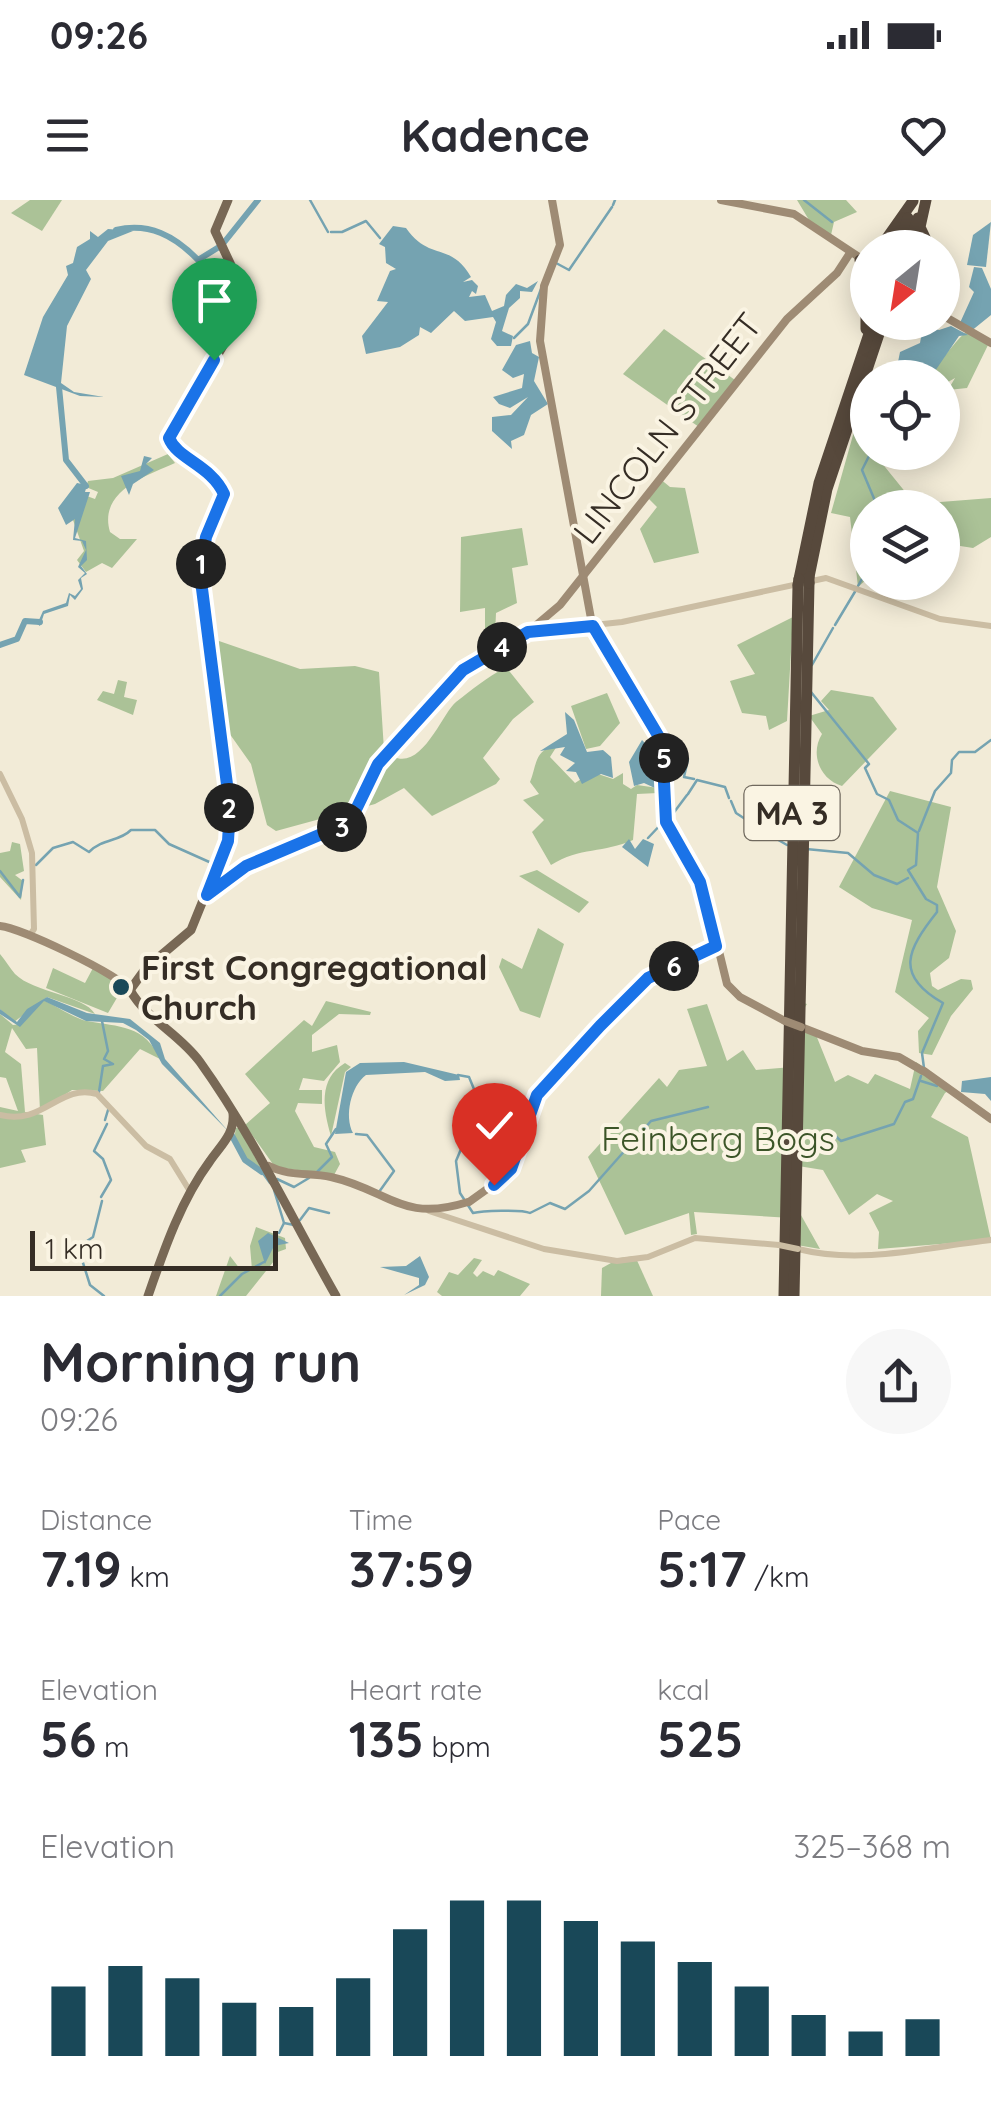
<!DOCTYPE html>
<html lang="en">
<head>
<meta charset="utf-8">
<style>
	body { margin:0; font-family:Quicksand,sans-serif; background:#f7f7f7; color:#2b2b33; height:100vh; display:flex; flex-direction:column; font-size:38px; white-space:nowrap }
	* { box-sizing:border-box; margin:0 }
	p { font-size:32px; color:#7c7c81 }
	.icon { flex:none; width:55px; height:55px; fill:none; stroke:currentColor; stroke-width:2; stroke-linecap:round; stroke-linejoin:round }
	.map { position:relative; height:1096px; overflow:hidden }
	.panel { display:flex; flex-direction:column; background:#fff; flex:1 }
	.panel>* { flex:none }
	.needle { width:65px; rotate:210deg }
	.buttons { position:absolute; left:850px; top:30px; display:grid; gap:20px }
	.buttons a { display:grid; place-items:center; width:110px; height:110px; border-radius:50%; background:#fff; box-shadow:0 5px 25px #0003; font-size:50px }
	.scale { position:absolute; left:30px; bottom:25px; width:248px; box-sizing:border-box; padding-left:10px; border:5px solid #352d25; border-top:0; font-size:28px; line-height:35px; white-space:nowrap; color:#352d25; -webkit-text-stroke:8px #faf4e3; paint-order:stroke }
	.pin { position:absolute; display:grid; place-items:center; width:85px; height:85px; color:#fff; margin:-102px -42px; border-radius:50% 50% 50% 0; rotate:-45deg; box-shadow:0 0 10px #0007 }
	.pin .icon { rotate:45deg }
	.km { position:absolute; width:50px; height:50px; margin:-25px; border-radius:50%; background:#222; color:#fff; font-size:28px; line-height:50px; text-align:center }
	.round { display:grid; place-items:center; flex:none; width:105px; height:105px; border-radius:52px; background:#f7f7f7 }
	.head { display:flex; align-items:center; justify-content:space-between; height:170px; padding:0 40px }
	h1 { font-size:55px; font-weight:700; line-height:75px }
	.metrics { display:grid; grid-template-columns:repeat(3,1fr); gap:15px; height:170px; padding:10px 40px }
	.metrics div { display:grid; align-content:center }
	.metrics b { font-size:50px; font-weight:700 }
	.metrics small { font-size:28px; font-weight:400 }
	.metrics p { font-size:28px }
	.chart { height:280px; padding:20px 40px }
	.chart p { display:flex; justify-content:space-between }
	.chart svg { width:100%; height:180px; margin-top:10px; stroke:#194858; stroke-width:6 }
	.status { display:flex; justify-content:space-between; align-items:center; height:70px; padding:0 50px; background:#fff; direction:ltr }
	.status svg { height:28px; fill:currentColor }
	header { display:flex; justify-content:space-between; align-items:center; height:130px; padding:0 40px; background:#fff; font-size:45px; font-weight:700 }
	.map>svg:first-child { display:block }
	.green { fill:#abc297 }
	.water { fill:#75a3b1 }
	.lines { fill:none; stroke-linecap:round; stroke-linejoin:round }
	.stream { stroke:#75a3b1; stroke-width:2.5 }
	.river { stroke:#75a3b1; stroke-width:6 }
	.tertiary { stroke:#cbbda3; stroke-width:6 }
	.secondary { stroke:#9e8b74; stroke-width:8 }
	.primary { stroke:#786855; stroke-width:9 }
	.motorway { stroke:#57493c; stroke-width:11 }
	.tertiary-bridge { stroke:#cbbda3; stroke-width:6 }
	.secondary-bridge { stroke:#9e8b74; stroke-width:8 }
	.motorway-bridge { stroke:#57493c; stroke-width:11 }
	.route-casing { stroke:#fff; stroke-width:20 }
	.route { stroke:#1a73e8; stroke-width:12 }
	.poi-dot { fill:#194858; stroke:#faf4e3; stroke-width:4 }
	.labels { text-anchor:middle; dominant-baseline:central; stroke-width:8; stroke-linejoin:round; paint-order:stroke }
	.shield { fill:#faf4e3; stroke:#70695e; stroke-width:2.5 }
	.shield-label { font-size:32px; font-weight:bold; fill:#352d25 }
	.street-label { font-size:35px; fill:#352d25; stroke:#faf4e3 }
	.poi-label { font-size:35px; font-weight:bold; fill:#352d25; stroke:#faf4e3; text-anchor:start }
	.park-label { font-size:35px; fill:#3c5528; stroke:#faf4e3 }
</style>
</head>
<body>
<div class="status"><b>09:26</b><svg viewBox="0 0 49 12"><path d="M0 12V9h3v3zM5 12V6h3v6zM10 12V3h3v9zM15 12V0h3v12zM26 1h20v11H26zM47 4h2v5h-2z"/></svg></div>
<header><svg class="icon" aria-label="menu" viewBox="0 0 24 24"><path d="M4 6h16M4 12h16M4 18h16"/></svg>Kadence<svg class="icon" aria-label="heart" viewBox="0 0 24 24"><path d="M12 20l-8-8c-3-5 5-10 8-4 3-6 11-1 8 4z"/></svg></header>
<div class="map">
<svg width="991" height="1096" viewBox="0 0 991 1096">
	<rect width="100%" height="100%" fill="#f2ebd7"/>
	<g class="green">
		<path d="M30,0H62L42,31L11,13Z"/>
		<path d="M797,0H846L857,12L834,22L831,35L809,20Z"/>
		<path d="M664,129L735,180L699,227L623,174Z"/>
		<path d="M966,132L989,143L967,188L948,190L955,178L943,185L942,178L927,177L924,172C942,164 951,145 966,132Z"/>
		<path d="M867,202L868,252L881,253V262L915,304L991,298V337L973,348L954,345L948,352L943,350L942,308H868L867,379L858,387L850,317L831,313L857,221Z"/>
		<path d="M168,254L175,263C146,276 98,291 110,332L120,339H137L112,368L102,363L86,372L77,360L84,351L73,320L84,295L95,299L98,292L86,287L88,281L113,278Z"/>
		<path d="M659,278L670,287L685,288L699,353L654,363L640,329L657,307L645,295Z"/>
		<path d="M522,328L528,365L512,368L517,403L496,413L495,435L485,437V408L460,412L461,337Z"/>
		<path d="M793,417L787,521L769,530L766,516L742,513L730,481L755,474L737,445Z"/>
		<path d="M219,441L300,469L355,466L379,472L384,550C418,583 441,514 456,502C473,489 486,478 506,467L534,502L513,519L483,558L500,579L496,584L432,616L404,588L375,604L276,631L267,625L251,564L222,523L216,445Z"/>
		<path d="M118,480L127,482L124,497L137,500L133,515L97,500L103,491L114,494Z"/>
		<path d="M831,490L873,497L897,529L842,586C819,579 810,553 822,534L809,516L829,510L821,501Z"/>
		<path d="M607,493L620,523L600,546L586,549L571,506Z"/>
		<path d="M557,546L550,557L575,583L592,572L613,579L623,573V584L631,589L637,585L658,588V593L637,594L633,640C604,653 580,647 551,665L532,632L544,620L523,600L539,594L530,582C537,565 534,549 557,546Z"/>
		<path d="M890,591L951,607L937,687L956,731L949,758L930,773L932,786L938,790L961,779L971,780L973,789L951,816L932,855L919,853L918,831L929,818L895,792L912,720L872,708L839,687Z"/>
		<path d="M12,642L20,644L24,671L15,675L23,681L21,700L0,677V653L10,651Z"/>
		<path d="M537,670L589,702L579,713L519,676Z"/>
		<path d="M538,728L564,744L540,818L520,811L499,767L502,758L522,769Z"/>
		<path d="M0,754C5,760 10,768 15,774C34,793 84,795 95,814L47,797L14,822L0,809Z"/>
		<path d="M53,768L85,783L93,768L118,783L121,791L108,813L46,788Z"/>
		<path d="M43,800C57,806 73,818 87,821C119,827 145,825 160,859L140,849L103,891L72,890L40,911L37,848L26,849L12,828L5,852L21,864L25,912L43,915L46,945L21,950L26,962L0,968V907L18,911L6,878L0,877V814L13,825L22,824Z"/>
		<path d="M794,800L807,804L794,824L814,830L835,882L848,875L868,884L875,874L910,889L916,862L953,888L945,893L931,917L968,937L991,1040L878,1049L879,1032L869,1013L893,1001L877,994L849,1015L823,970L792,965V999L820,1049L791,1044V1018L694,1012L697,1034L691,1035L689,1013L625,1035L588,957L659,878L667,887L679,870L707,866L687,809L707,804L727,861L743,850L756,870L792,867Z"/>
		<path d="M326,801L371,812L370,815L339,814L312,835V852L337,845L340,862L324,881L303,878L299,890H322V904L298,903L295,911L314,947L335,952L340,964L334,975L275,967L245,925L270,903L245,874L304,820L312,826Z"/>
		<path d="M345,863L351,867L345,872L331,936C323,909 318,879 345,863Z"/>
		<path d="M236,928H239L263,972L245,960L239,945L233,944Z"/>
		<path d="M256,1027L285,1038L286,1049L275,1053L274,1061L246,1096H216L230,1056L240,1069L252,1070L250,1046Z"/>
		<path d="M635,1056L653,1096H601L602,1068L620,1058Z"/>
		<path d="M474,1058L482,1060L473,1073L477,1077L483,1071L494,1076L498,1070L530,1084L520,1096H442L437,1092L449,1072L458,1075Z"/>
	</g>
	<g class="water">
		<path d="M991,22L986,67L967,65L973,35Z"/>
		<path d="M393,26L406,28C430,62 450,41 471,77L463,82L472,80L478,86L476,94L472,91L469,97L485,95L492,111L504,106L506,95L516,84L527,88L538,81L532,92L520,91V98L509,108L502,131L513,136L511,146H497L491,139L496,122L493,117L465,121L454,111L431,133L420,127L419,135L400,147L366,154L362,136L388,102L377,101L390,71L396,69L386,63L385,47L379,44Z"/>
		<path d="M108,29L133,31L108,41L86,70L91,79L67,126L61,183L74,192L104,197L80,196L24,175L43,117L68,75L66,66L73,63L77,47L90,39V31L98,37Z"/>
		<path d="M974,67L982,68L991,89V115L970,132L959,125L974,92L969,87Z"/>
		<path d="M923,126L939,130L951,126L968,135L959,136L933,174L895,177L900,152L920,143Z"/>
		<path d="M530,141L532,153L539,157L534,181L548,204L531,215L524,235L511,241L512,249L492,231V217L511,215L528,197L510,208L499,204L493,197L522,188L524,174L513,178L502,170L516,145Z"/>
		<path d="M144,256L152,258L146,264L154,270L133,284L129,295L121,276L140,271Z"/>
		<path d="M77,283L87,285L85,292H90L75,338L86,341L87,360L81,366L87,374L81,378L83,389L75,400L70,395L68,406L44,414L40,426L33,421L39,420L43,411L66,403L69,393L75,396L81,389L78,380L85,373L78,367L86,350L82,341L73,340L75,319L66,325L58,308Z"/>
		<path d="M565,512L574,520L587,552L603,550L611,557L613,578L601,574L582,584L576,572L566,571L575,563L560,555L565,547L540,551L567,534Z"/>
		<path d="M642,540L649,547L645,568L660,559L657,589L644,583L634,586L629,562Z"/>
		<path d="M629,639L635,649L643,639L654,644L648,667L622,647Z"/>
		<path d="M47,797L87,813L130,819L160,843L165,859L229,932L162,864L149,840L136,830L123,823L86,821L44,801L20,827L0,814V809L17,822L27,809Z"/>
		<path d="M404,862L459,875L460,880L445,881L425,872L366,875C351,886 344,916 353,933L335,934L346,872L360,863Z"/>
		<path d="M991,877V901L985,894L961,892L962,881Z"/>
		<path d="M268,1033L289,1043L274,1046L265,1064L258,1041Z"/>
		<path d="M420,1056L429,1077L425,1085L404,1095L419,1085V1078L380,1067L406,1066Z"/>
	</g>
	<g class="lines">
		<g class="stream">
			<path d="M310,0L328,32"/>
			<path d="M804,0L832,22"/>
			<path d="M613,5L615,0"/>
			<path d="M331,32H342L366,21L380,38"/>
			<path d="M556,63L569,70L612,7"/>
			<path d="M514,138L528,124L541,89"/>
			<path d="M868,220V237"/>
			<path d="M871,252L862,270L878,308"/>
			<path d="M858,386L868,368"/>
			<path d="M835,425L856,390"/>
			<path d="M812,465L833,428"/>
			<path d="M811,492L869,564L865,568L877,594L889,600L898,620L918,633L916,665L908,670L926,699L937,705V712C907,750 894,775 943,803L922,853L924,868"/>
			<path d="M688,559L684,577L694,579"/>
			<path d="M688,594L697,580L725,587L729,598"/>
			<path d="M731,601L736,613L765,632"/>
			<path d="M669,619L687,595"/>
			<path d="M919,631L935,591L951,573L952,560L959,552H975L991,540"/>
			<path d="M768,634L787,645"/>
			<path d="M648,638L664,621"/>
			<path d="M806,649L848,653L874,675L897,684L908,678"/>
			<path d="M36,665L53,648L73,642L89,652C103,638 119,642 131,630H155L169,644L216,665"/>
			<path d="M0,671L20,697L23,680"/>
			<path d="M458,875L469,877L483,911L490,914L486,925L464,942L456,961L460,993L473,1013C481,1011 522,1009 530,1013L550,1003L565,1009L589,991L651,921L708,907"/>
			<path d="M921,881L937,886"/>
			<path d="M99,892L103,866L113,864L104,859L108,851L102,821"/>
			<path d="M105,920L108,910"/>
			<path d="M832,933L841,941L894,924L905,902L913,899L921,876"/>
			<path d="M356,934L367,935L394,971L379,992"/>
			<path d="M262,972L270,983"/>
			<path d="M315,974L332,957L326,944L336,929"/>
			<path d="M277,979L294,987L309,978"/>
			<path d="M274,990L284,1023L294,1025"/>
			<path d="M101,997L111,980L103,959L94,951L107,924"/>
			<path d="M102,1001L93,1037L78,1047L90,1085L104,1096"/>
			<path d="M300,1020L309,1008L329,1013"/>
			<path d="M279,1033L284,1023"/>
			<path d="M220,1096L242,1074L264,1062"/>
		</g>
		<g class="river">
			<path d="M116,30C149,22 175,36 198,60L219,47"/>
			<path d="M222,45L258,0"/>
			<path d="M59,187L66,260L86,286"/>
			<path d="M0,445L17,439L25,421L40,422"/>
			<path d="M230,932L245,960L262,972"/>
		</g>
		<g class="tertiary">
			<path d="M528,432L622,422L826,378L940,419L991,426"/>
			<path d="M0,574L22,619L32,653L34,729L30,735"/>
			<path d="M0,915C44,926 59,883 97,894L146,946L170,959L191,993"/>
			<path d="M429,1011L544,1049L617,1061L648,1057L695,1038L779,1045"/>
			<path d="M798,1049C861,1065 928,1047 991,1040"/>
		</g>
		<g class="secondary">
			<path d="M552,0L560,45L544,86L540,141L592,424L662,542L665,618L705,694L727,784L740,797L785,821"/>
			<path d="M721,0L794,14L868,63"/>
			<path d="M942,115L991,143"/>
			<path d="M207,695L245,666L352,620L375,570L456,477L528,432L560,405L787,119L837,73L850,53"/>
			<path d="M0,726C21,728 118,774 130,790"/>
			<path d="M801,827L862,851L899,857L923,871"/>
			<path d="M924,871L991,919"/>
			<path d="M269,966C290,977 309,972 331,977C389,990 401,1023 468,1002"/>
			<path d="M469,1002L508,974L537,895L636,788L717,745"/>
		</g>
		<g class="primary">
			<path d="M130,790L146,768L191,730L229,636L212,450L200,379L205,342L223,292C210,268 175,255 169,238L234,127L237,78L215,31L228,0"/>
			<path d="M130,790C147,820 180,834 200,862C253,936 291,1017 336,1096"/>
			<path d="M148,1096C164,1050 181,1000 210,961C221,945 235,934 233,913"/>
		</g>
		<g class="motorway">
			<path d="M926,0L920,27L930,48"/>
			<path d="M880,48L913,1"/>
			<path d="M898,48L908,18"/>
			<path d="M908,48L918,18"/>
			<path d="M860,60L866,75V129"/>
			<path d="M809,377L827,289L883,122"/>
			<path d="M799,379L819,283L873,122"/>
			<path d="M784,1096L798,385"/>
			<path d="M794,1096L809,383"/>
		</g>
		<path class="tertiary-bridge" d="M779,1045L798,1049"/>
		<path class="secondary-bridge" d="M785,821L801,827"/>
		<g class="motorway-bridge">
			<path d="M809,383V377"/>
			<path d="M798,385L799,379"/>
		</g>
	</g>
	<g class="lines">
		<g class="route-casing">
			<path id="route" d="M214,160L169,238C177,259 211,265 224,294L206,337L200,373L230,608L228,641L207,695L246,666L350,622L378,564L463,470L528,432L593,426L662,542L666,622L700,682L716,746L648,778L600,826L537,895L511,969L494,985"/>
		</g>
		<use href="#route" class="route"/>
	</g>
	<circle class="poi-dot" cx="121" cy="787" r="10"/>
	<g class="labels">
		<rect class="shield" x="744.5" y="586" width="95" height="54" rx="8"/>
		<g class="shield-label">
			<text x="792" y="613">MA 3</text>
		</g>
		<g class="street-label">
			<text transform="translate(667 228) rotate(-52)">LINCOLN STREET</text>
		</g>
		<g class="poi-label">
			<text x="141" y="767">First Congregational<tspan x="141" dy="40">Church</tspan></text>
		</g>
		<g class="park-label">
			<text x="718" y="938">Feinberg Bogs</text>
		</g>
	</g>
</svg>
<div class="buttons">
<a><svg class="needle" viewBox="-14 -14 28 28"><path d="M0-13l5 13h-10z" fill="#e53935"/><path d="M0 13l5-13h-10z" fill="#7c7c81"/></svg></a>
<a><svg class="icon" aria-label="locate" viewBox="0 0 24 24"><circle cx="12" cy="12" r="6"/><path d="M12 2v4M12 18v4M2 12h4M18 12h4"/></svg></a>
<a><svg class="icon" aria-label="layers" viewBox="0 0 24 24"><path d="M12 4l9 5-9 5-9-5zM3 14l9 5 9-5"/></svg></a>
</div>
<div class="scale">1 km</div>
<div class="pin" style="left:214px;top:160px;background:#1e9e55"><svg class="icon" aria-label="arrive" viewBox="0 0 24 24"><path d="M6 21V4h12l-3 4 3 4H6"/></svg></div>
<div class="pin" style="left:494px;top:985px;background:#d93025"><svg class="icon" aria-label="check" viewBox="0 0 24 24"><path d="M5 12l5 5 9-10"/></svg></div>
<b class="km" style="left:201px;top:364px">1</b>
<b class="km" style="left:229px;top:608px">2</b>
<b class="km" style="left:342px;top:627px">3</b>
<b class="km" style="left:502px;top:447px">4</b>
<b class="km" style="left:664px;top:558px">5</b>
<b class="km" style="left:674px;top:766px">6</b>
</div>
<section class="panel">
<div class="head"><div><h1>Morning run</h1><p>09:26</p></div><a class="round"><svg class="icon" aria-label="share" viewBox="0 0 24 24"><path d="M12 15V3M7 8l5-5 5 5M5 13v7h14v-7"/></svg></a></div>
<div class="metrics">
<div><p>Distance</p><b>7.19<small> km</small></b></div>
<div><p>Time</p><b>37:59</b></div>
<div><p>Pace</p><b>5:17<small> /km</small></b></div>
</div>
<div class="metrics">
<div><p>Elevation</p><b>56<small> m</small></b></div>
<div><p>Heart rate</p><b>135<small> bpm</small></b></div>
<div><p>kcal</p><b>525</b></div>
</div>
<div class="chart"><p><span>Elevation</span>325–368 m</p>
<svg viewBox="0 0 160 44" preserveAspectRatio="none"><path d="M5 44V27M15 44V22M25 44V25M35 44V31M45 44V32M55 44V25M65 44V13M75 44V6M85 44V6M95 44V11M105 44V16M115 44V21M125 44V27M135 44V34M145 44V38M155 44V35"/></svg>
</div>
</section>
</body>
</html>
